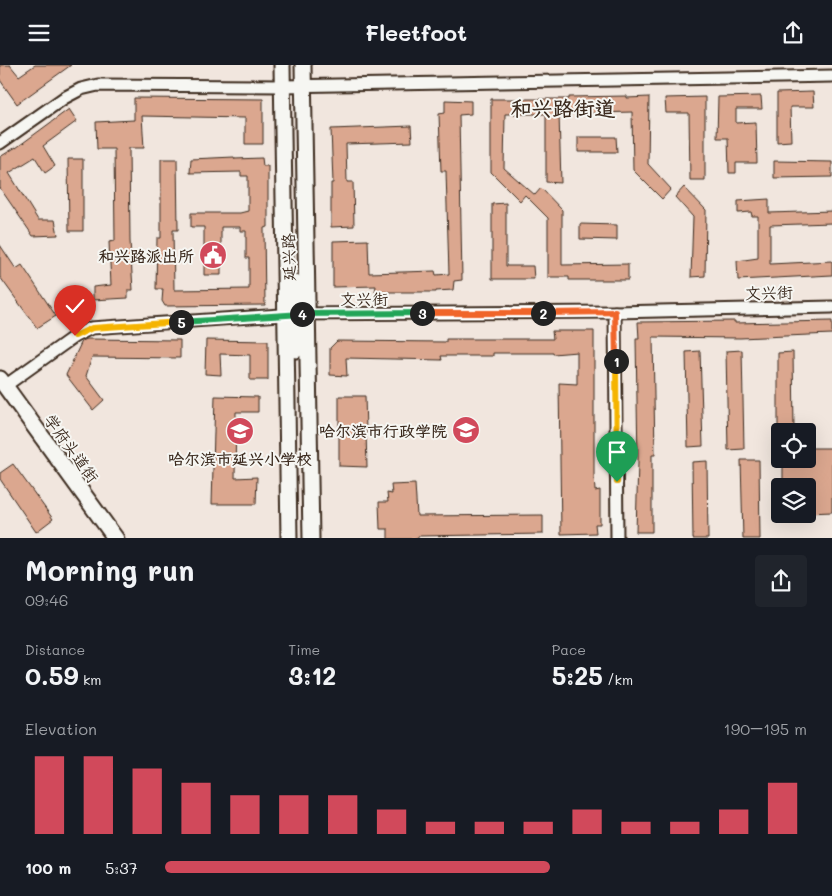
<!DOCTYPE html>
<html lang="en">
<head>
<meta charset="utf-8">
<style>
	body { margin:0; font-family:Mali,"LXGW WenKai TC",sans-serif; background:#20242c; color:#f1f3f6; height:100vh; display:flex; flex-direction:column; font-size:19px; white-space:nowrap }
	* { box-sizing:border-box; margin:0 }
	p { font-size:16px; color:#9ea1a6 }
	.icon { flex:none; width:28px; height:28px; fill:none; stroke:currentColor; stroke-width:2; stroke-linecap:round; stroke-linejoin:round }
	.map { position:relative; height:473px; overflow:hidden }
	.drawer { display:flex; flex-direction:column; background:#171b24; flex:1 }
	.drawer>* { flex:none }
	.tools { position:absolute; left:771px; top:358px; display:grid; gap:10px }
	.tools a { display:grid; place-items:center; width:45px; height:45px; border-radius:5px; background:#171b24; box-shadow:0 5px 20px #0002; font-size:25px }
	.pin { position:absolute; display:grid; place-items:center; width:42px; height:42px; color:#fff; margin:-51px -21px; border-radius:50% 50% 50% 0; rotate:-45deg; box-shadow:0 0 5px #0007 }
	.pin .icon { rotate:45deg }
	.km { position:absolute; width:25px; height:25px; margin:-12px; border-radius:50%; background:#222; color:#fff; font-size:14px; line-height:25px; text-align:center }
	.round { display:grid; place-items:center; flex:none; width:52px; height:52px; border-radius:5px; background:#20242c }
	.summary { display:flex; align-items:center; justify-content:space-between; height:85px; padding:0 25px }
	h1 { font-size:28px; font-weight:800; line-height:38px }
	.figures { display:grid; grid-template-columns:repeat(3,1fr); gap:8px; height:85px; padding:5px 25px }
	.figures div { display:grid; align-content:center }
	.figures b { font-size:25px; font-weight:800 }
	.figures small { font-size:14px; font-weight:400 }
	.figures p { font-size:14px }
	.chart { height:140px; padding:10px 25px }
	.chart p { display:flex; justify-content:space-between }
	.chart svg { width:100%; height:90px; margin-top:5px; stroke:#d1495b; stroke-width:6 }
	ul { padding:0 25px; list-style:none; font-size:16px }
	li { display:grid; grid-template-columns:80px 60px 1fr; align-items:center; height:38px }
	li i { height:12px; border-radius:6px; background:#d1495b }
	header { display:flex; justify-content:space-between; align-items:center; height:65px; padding:0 25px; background:#171b24; font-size:22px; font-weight:800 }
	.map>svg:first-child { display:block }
	.building { fill:#dba78f; stroke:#3b2a1e }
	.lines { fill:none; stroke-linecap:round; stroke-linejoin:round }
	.minor-casing { stroke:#3b2a1e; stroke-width:15 }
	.major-casing { stroke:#3b2a1e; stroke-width:19 }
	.minor { stroke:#f6f6f2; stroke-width:11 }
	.major { stroke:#f6f6f2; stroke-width:15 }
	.split-1-casing { stroke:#fff; stroke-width:10 }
	.split-2-casing { stroke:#fff; stroke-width:10 }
	.split-3-casing { stroke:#fff; stroke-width:10 }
	.split-4-casing { stroke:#fff; stroke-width:10 }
	.split-5-casing { stroke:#fff; stroke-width:10 }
	.split-6-casing { stroke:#fff; stroke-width:10 }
	.split-1 { stroke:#f5b400; stroke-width:6 }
	.split-2 { stroke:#f0652b; stroke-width:6 }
	.split-3 { stroke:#f0652b; stroke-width:6 }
	.split-4 { stroke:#22a559; stroke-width:6 }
	.split-5 { stroke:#22a559; stroke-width:6 }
	.split-6 { stroke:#f5b400; stroke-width:6 }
	.labels { text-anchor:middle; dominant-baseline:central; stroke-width:4; stroke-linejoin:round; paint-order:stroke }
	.poi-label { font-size:16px; font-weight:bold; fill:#3b2a1e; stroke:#f6f6f2; text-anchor:end }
	.street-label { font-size:16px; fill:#3b2a1e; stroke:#f6f6f2 }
	.district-label { font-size:21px; font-weight:bold; fill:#3b2a1e; stroke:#f6f6f2 }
</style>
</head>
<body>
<header><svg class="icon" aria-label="menu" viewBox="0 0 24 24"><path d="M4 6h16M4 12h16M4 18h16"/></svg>Fleetfoot<svg class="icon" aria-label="share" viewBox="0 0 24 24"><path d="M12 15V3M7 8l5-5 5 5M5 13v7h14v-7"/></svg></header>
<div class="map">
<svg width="832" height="474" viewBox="0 0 832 474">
	<rect width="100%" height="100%" fill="#f1e6de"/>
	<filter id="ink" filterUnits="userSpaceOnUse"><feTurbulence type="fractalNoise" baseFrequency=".02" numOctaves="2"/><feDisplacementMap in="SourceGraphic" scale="10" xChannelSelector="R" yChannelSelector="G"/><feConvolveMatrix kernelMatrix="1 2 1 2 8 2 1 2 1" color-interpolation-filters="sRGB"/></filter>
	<g filter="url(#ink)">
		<g class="building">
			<path d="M0,0H10L19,11L35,0H71L17,39L0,15Z"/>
			<path d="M813,27L814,42H790L791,76L777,77V28Z"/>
			<path d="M627,31V33L649,32L648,99L671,124L662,134L633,105L632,47L559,49L561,118L546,117V49H505L504,103L535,130L541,123L562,145V200L628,199V215H569V212H548V153L525,130L520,136L491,107V34H569V32Z"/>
			<path d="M761,31L762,44H736V58L756,57L757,98H736V108H729L728,73H717L718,32Z"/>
			<path d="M705,32V115H690L689,48H666L665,33Z"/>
			<path d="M134,33L263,34V79H245V53L142,51L144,83H129L130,176L133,225H128V233L93,235V222L111,220L109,177L115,176L114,84H97L96,57L134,55Z"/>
			<path d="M445,35L471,36V49L459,50L462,215L454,216L453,225L436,226V227H375L376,221L333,222V176L368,175L369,208L435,206L436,210L449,209L446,106H441L439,49L445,48Z"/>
			<path d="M69,44L77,56L43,81L55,101L45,108L35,92L9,108L38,155H55L58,170L33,171L0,123V92L16,82V83Z"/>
			<path d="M411,61L412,77L346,79L347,117H353L354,161L331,162V118H333L331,64Z"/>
			<path d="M578,72H616L617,87H578Z"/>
			<path d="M234,92L235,94L262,93L263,101H268V162L264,163L265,240L165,241L162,236L163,224H156L157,173H161V94H177L178,165H173L174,225L249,224V193H246V166H240V162H221V210H204V162H191V148H240L248,146V111H241V107L190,108L191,94Z"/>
			<path d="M68,94H83V166H69Z"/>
			<path d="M774,96L832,97V112L774,113Z"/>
			<path d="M684,122L706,145L705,211L691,212L693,152L675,132Z"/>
			<path d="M769,134V148L832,146V158L770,160V199L832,196V210L738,215L737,196L758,193V151H752L751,147L738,148V136Z"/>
			<path d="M506,138V201H533L534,214H492V139Z"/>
			<path d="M580,159L617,160V175L580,174Z"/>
			<path d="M0,180L16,204L22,200L56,251L37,263L0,212Z"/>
			<path d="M735,256V258L832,256V269L740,273L653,272L655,390H652V467H636L638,397L636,274H639L638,257Z"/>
			<path d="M552,266H594V411L595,426L600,425V459H595L596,468L561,469L559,318L577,319V287L553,289V288H493V291H441L442,295L346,293L347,311L330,310V283L337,276L446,277V274H553Z"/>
			<path d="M87,274L180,275V293L92,292L86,311L104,335L93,345L66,310L82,276Z"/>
			<path d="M206,275L268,276V315H250V290L220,289L221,310L205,309Z"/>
			<path d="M742,285L744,384L728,385L726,286Z"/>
			<path d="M700,286L703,381L688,382L686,287Z"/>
			<path d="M793,287L794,366H778V288Z"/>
			<path d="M215,331L258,332V347H236L235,413L257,412L256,439H212Z"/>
			<path d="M339,331H365L367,402L339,401Z"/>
			<path d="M808,383H832V447L808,448V421H783V394H808Z"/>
			<path d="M741,395H759L760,474H743Z"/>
			<path d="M707,396L708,474H693L692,397Z"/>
			<path d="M13,399L53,454L36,467L0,414V408Z"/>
			<path d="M415,419L417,451L543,450V469L418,471V474H388V464H380L379,437H388L387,428L392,429L391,420Z"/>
		</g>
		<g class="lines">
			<g class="minor-casing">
				<g id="minor">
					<path d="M0,78L64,33L81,24L98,20L282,21L832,11"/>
					<path d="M615,247L617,474"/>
					<path d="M5,321L75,271L91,263L295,249L615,247L832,242"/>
				</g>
			</g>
			<g class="major-casing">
				<g id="major">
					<path d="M282,0L289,474"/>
					<path d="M303,0L311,474"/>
					<path d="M295,218L296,285"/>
					<path d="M0,314L116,474"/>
				</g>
			</g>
			<use href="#minor" class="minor"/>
			<use href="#major" class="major"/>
		</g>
	</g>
	<g class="lines" filter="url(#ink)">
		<g class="split-1-casing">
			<path id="split-1" d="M616,296L617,417"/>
		</g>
		<g class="split-2-casing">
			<path id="split-2" d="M543,248L615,247L616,296"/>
		</g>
		<g class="split-3-casing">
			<path id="split-3" d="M422,248H543"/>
		</g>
		<g class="split-4-casing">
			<path id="split-4" d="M302,249L422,248"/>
		</g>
		<g class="split-5-casing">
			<path id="split-5" d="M181,257L302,249"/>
		</g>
		<g class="split-6-casing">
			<path id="split-6" d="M75,271L92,263L181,257"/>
		</g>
		<use href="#split-1" class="split-1"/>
		<use href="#split-2" class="split-2"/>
		<use href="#split-3" class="split-3"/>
		<use href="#split-4" class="split-4"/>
		<use href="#split-5" class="split-5"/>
		<use href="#split-6" class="split-6"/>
	</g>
	<defs>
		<g id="civic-disc" transform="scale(1.4375)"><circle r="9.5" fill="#d1495b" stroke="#f6f6f2"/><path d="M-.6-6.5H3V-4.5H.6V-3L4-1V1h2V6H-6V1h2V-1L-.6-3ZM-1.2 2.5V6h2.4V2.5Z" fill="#fff"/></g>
		<g id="university-disc" transform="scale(1.4375)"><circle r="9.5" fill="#d1495b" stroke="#f6f6f2"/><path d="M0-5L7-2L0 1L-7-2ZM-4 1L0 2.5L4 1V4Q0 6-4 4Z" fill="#fff"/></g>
		<g id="school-disc" transform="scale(1.4375)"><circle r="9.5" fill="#d1495b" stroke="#f6f6f2"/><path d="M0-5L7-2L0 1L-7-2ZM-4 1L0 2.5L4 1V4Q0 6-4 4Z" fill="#fff"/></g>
	</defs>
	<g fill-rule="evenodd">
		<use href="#civic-disc" x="213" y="190"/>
		<use href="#university-disc" x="466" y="365"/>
		<use href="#school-disc" x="240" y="366"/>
	</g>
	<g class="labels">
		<g class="poi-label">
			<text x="194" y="190">和兴路派出所</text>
			<text x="447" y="365">哈尔滨市行政学院</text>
			<text x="240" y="393" text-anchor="middle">哈尔滨市延兴小学校</text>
		</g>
		<g class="street-label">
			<text transform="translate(288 192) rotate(-91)">延兴路</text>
			<text transform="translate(769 227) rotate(-1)">文兴街</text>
			<text x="364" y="233">文兴街</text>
			<text transform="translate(72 383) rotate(54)">学府头道街</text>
		</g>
		<g class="district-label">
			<text x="563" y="42">和兴路街道</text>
		</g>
	</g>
</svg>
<div class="tools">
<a><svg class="icon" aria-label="locate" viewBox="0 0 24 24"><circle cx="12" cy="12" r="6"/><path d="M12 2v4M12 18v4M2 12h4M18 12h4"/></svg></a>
<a><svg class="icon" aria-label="layers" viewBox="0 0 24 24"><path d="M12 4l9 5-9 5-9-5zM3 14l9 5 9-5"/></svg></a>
</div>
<div class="pin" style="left:617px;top:417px;background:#1e9e55"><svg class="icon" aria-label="arrive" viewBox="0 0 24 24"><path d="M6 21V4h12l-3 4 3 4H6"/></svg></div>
<div class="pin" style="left:75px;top:271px;background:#d93025"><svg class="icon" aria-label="check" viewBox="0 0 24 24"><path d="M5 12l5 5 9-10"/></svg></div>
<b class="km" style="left:616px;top:296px">1</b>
<b class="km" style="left:543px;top:248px">2</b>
<b class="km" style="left:422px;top:248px">3</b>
<b class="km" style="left:302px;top:249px">4</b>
<b class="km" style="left:181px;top:257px">5</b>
</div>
<section class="drawer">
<div class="summary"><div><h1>Morning run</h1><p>09:46</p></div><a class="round"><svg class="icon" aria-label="share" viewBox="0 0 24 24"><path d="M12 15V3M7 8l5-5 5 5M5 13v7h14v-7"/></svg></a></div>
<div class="figures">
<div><p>Distance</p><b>0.59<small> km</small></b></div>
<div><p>Time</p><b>3:12</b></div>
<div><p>Pace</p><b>5:25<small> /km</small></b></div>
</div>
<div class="chart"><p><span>Elevation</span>190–195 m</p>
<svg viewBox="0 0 160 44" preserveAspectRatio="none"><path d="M5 44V6M15 44V6M25 44V12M35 44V19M45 44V25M55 44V25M65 44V25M75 44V32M85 44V38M95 44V38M105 44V38M115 44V32M125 44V38M135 44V38M145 44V32M155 44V19"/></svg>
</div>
<ul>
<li><b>100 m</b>5:37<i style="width:60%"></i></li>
</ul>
</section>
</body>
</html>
